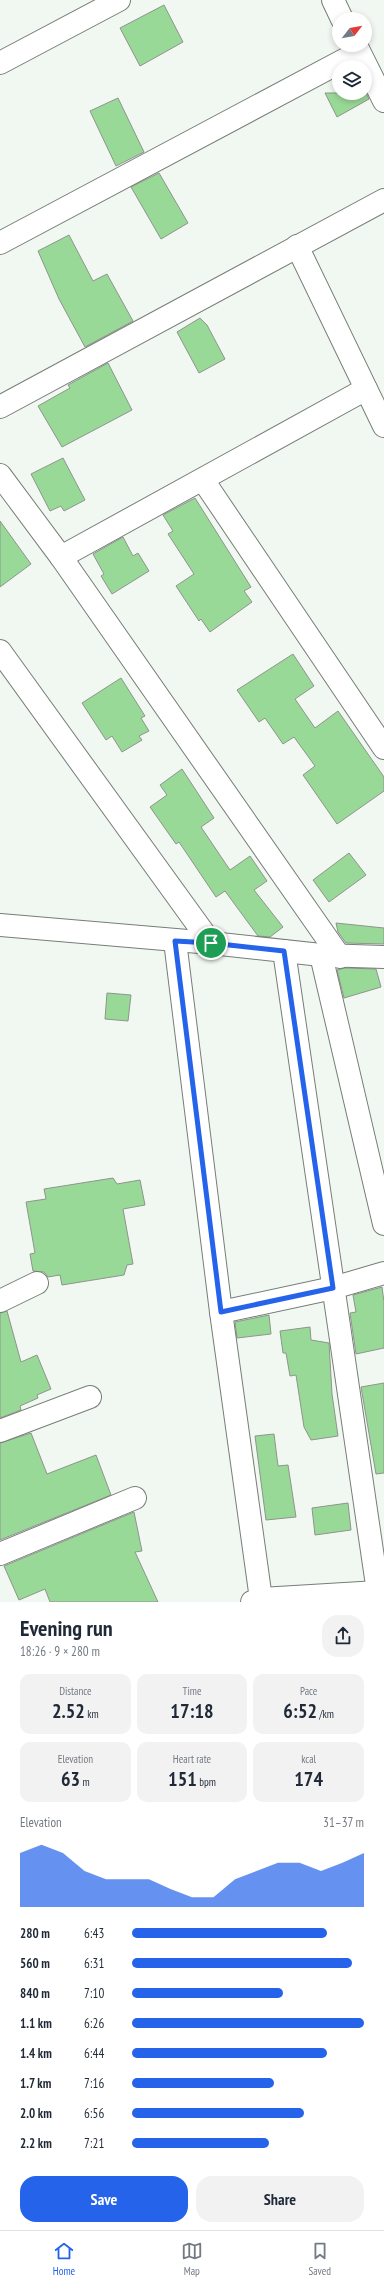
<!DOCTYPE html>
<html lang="en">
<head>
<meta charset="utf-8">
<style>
	body { margin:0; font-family:"PT Sans Narrow",sans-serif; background:#f2f2f3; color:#1f2937; height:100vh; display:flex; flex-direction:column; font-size:15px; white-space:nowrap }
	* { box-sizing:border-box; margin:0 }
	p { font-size:13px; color:#747a83 }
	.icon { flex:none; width:22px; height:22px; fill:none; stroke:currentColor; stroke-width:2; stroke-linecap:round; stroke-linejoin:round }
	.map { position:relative; height:1602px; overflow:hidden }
	.drawer { display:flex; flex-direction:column; background:#fff; flex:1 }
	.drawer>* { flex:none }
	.needle { width:26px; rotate:59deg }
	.tools { position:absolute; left:332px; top:12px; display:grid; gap:8px }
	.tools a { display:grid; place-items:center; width:40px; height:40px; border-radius:50%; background:#fff; box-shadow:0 2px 6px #0003; font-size:20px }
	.pin { position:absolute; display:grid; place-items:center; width:34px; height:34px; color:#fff; margin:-17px; border:2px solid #fff; border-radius:50%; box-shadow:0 1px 4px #0007 }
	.round { display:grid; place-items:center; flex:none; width:42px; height:42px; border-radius:16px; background:#f2f2f3 }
	.summary { display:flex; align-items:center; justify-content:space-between; height:68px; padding:0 20px }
	h1 { font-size:22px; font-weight:700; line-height:30px }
	.figures { display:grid; grid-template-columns:repeat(3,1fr); gap:6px; height:68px; padding:4px 20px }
	.figures div { display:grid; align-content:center; border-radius:10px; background:#f2f2f3; text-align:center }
	.figures b { font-size:20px; font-weight:700 }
	.figures small { font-size:11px; font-weight:400 }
	.figures p { font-size:11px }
	.chart { height:112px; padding:8px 20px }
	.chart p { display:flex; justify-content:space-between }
	.chart svg { width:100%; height:72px; margin-top:4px; fill:#2563eb; opacity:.7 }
	.button { display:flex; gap:8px; margin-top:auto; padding:8px 20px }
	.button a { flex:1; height:46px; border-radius:16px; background:#2563eb; color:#fff; font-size:16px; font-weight:700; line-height:46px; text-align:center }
	.button a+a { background:#f2f2f3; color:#1f2937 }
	ul { padding:0 20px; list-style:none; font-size:13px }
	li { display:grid; grid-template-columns:64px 48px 1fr; align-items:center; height:30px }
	li i { height:10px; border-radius:5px; background:#2563eb }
	.menu { display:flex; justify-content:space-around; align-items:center; height:56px; border-top:1px solid #e0e1e3; background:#fff; font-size:11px; color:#747a83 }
	.menu a { display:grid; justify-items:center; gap:2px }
	.menu .on { color:#2563eb }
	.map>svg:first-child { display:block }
	.building { fill:#99d997; stroke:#8f948e }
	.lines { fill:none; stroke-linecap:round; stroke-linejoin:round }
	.minor-casing { stroke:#777d77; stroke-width:24 }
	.tertiary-casing { stroke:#777d77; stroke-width:24 }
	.minor { stroke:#fff; stroke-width:22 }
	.tertiary { stroke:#fff; stroke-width:22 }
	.route-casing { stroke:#fff; stroke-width:8 }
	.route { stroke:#2563eb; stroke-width:5 }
</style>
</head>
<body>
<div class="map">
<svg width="384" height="1602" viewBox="0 0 384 1602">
	<rect width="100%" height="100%" fill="#f1f8f1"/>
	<g class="building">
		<path d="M164,5L183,42L140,66L120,28Z"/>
		<path d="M325,93H366L369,99L337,117Z"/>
		<path d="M118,98L144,152L116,166L90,111Z"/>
		<path d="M159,173L188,223L161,239L131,187Z"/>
		<path d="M69,235L93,281L107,274L133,321L85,347L59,299L38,251Z"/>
		<path d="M200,318L207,325L225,359L199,373L177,332Z"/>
		<path d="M108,363L132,410L62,447L38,406L70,388L68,385Z"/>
		<path d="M63,458L85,500L64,511L61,506L50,511L31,474Z"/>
		<path d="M195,498L251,587L244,591L252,602L210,632L201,619L199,621L176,586L194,574L168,534L173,531L163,515Z"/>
		<path d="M0,521L31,564L0,587Z"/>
		<path d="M123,537L133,556L138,553L149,571L112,594L101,576L104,574L93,554Z"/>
		<path d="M293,654L314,686L295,699L315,728L338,711L384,777V791L337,824L303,775L315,766L294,737L283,744L265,718L259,722L237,690Z"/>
		<path d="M121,678L145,716L141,718L149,731L139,736L142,740L122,752L112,736L106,740L82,703Z"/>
		<path d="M182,769L214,818L201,827L230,870L250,856L267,881L254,890L283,927L270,937L258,936L225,891L216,897L179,842L176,844L150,807L167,795L160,785Z"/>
		<path d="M349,853L366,875L329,902L313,880Z"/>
		<path d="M336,923L384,928V944L346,943L338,932Z"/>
		<path d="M345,968L376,969L381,987L344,998L337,970Z"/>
		<path d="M107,993L131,995L128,1021L105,1019Z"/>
		<path d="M113,1178L117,1184L140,1180L145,1205L123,1209L133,1264L127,1265L124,1275L62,1285L60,1275L48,1277L44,1272L33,1271L30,1254L35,1253L26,1202L46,1199L44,1189Z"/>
		<path d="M382,1287L384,1302V1348L356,1354L350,1313L356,1312L353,1295Z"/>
		<path d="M7,1311L21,1362L37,1355L51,1389L37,1395L38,1398L20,1406L21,1410L0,1418V1313Z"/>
		<path d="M269,1315L271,1334L237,1338L235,1322Z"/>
		<path d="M310,1327L311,1340L329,1343L332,1394L338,1436L311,1440L304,1427L296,1375L290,1376L286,1353H283L280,1331Z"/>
		<path d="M384,1383V1473L376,1474L361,1387Z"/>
		<path d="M31,1433L47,1474L96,1455L111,1495L0,1540V1443Z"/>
		<path d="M274,1434L278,1466L288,1465L296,1517L266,1520L255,1436Z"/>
		<path d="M348,1503L351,1530L315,1535L312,1508Z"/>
		<path d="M134,1512L142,1551L135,1552L158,1602H50L45,1589L19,1600L4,1566Z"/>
	</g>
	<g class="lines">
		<g class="minor-casing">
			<g id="minor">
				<path d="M333,0L342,19"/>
				<path d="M356,45L384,101"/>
				<path d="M0,63L119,0"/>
				<path d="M0,243L359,52"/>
				<path d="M297,246L384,426"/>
				<path d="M0,407L384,200"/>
				<path d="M0,475L61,557L340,957"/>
				<path d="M203,480L384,748"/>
				<path d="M61,557L366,389"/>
				<path d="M0,651L211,943"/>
				<path d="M175,941L221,1312L261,1599"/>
				<path d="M284,951L378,1592"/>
				<path d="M321,955L384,1224"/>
				<path d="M0,1301L37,1283"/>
				<path d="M221,1312L333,1288L384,1273"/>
				<path d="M0,1431L90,1397"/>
				<path d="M0,1554L135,1498"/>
				<path d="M252,1602L261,1599L378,1592L384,1594"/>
			</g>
		</g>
		<g class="tertiary-casing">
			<path id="tertiary" d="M0,925L211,943L321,955L384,957"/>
		</g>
		<use href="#minor" class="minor"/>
		<use href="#tertiary" class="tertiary"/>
	</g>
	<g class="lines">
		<g class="route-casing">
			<path id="route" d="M175,941L211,943L284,951L333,1288L221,1312Z"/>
		</g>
		<use href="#route" class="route"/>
	</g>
</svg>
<div class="tools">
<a><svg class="needle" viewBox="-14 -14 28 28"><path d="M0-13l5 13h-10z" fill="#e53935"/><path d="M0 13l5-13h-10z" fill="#747a83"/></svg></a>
<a><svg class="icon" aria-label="layers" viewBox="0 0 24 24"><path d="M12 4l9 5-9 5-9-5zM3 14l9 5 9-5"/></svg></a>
</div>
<div class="pin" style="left:211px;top:943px;background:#1e9e55"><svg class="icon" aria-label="arrive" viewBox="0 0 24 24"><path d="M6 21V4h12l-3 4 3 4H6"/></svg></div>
</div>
<section class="drawer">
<div class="summary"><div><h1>Evening run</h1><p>18:26 · 9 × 280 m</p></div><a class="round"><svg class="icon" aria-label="share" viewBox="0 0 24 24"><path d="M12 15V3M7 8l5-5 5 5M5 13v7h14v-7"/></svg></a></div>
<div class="figures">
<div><p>Distance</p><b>2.52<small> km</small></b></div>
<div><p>Time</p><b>17:18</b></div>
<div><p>Pace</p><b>6:52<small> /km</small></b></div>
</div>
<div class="figures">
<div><p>Elevation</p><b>63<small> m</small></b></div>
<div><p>Heart rate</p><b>151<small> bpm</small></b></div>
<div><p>kcal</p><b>174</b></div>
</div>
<div class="chart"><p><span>Elevation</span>31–37 m</p>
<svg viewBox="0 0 160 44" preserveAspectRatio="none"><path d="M0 44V11L10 6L20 11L30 22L40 27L50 27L60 27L70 33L80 38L90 38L100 27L110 22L120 17L130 17L140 22L150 17L160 11V44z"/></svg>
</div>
<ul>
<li><b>280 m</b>6:43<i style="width:84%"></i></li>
<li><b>560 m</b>6:31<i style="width:95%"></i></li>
<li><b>840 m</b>7:10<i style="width:65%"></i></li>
<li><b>1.1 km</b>6:26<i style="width:100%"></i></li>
<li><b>1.4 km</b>6:44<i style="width:84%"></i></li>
<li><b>1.7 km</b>7:16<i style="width:61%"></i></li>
<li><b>2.0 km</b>6:56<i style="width:74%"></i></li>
<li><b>2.2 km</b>7:21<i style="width:59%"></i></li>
</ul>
<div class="button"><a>Save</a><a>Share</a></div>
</section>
<nav class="menu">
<a class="on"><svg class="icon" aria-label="home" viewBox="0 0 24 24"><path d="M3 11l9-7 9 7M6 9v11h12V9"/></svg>Home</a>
<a><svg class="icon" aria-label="map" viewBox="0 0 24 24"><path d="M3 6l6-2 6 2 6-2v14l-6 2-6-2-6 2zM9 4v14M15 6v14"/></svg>Map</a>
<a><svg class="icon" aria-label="saved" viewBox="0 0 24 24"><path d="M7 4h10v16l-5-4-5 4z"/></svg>Saved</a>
</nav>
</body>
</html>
